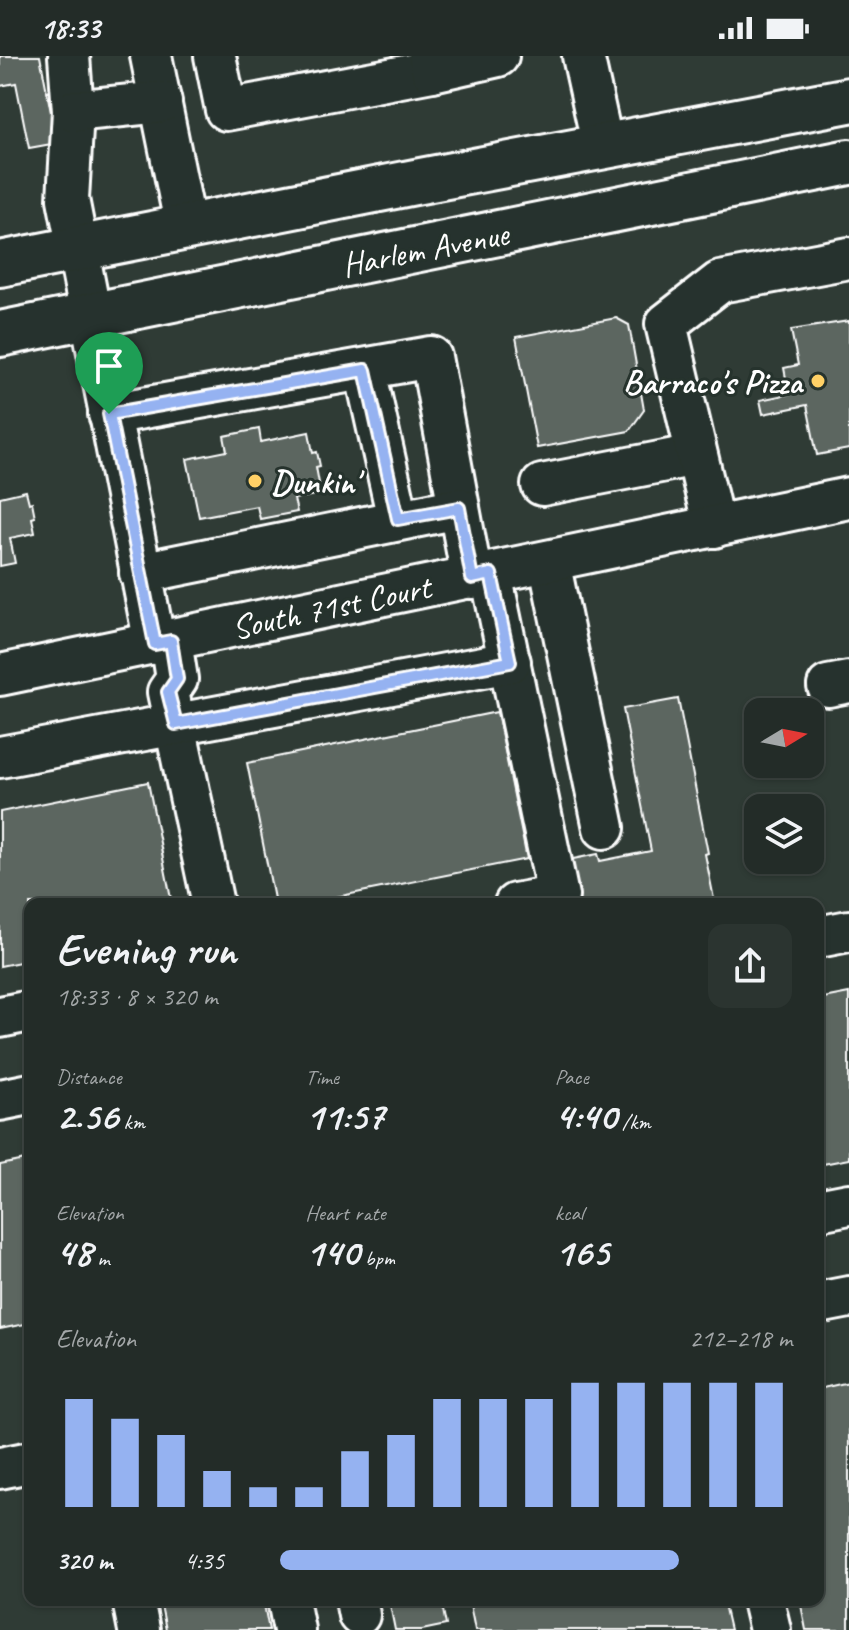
<!DOCTYPE html>
<html lang="en">
<head>
<meta charset="utf-8">
<style>
	body { margin:0; font-family:Caveat,sans-serif; background:#2b3430; color:#f1f3f6; height:100vh; display:flex; flex-direction:column; font-size:30px; white-space:nowrap }
	* { box-sizing:border-box; margin:0 }
	p { font-size:26px; color:#a3a7a8 }
	.icon { flex:none; width:44px; height:44px; fill:none; stroke:currentColor; stroke-width:2; stroke-linecap:round; stroke-linejoin:round }
	.map { position:relative; flex:1; overflow:hidden }
	.drawer { position:absolute; left:24px; top:842px; width:800px; height:708px; display:flex; flex-direction:column; background:#232c28; border-radius:16px; box-shadow:0 2px 6px #0004,0 0 0 2px #404845 }
	.drawer>* { flex:none }
	.needle { width:52px; rotate:80deg }
	.tools { position:absolute; left:744px; top:642px; display:grid; gap:16px }
	.tools a { display:grid; place-items:center; width:80px; height:80px; border-radius:16px; background:#232c28; box-shadow:0 2px 6px #0004,0 0 0 2px #404845; font-size:40px }
	.pin { position:absolute; display:grid; place-items:center; width:68px; height:68px; color:#fff; margin:-82px -34px; border-radius:50% 50% 50% 0; rotate:-45deg; box-shadow:0 0 8px #0007 }
	.pin .icon { rotate:45deg }
	.round { display:grid; place-items:center; flex:none; width:84px; height:84px; border-radius:16px; background:#2b3430 }
	.head { display:flex; align-items:center; justify-content:space-between; height:136px; padding:0 32px }
	h1 { font-size:44px; font-weight:700; line-height:60px }
	.figures { display:grid; grid-template-columns:repeat(3,1fr); gap:12px; height:136px; padding:8px 32px }
	.figures div { display:grid; align-content:center }
	.figures b { font-size:40px; font-weight:700 }
	.figures small { font-size:22px; font-weight:400 }
	.figures p { font-size:22px }
	.chart { height:224px; padding:16px 32px }
	.chart p { display:flex; justify-content:space-between }
	.chart svg { width:100%; height:144px; margin-top:8px; stroke:#95b2f1; stroke-width:6 }
	ul { padding:0 32px; list-style:none; font-size:26px }
	li { display:grid; grid-template-columns:128px 96px 1fr; align-items:center; height:60px }
	li i { height:20px; border-radius:10px; background:#95b2f1 }
	.status { display:flex; justify-content:space-between; align-items:center; height:56px; padding:0 40px; background:#232c28; direction:ltr }
	.status svg { height:22px; fill:currentColor }
	.map>svg:first-child { display:block }
	.building { fill:#5b6661; stroke:#fff; stroke-width:2 }
	.lines { fill:none; stroke-linecap:round; stroke-linejoin:round }
	.minor-casing { stroke:#fff; stroke-width:46 }
	.major-casing { stroke:#fff; stroke-width:50 }
	.minor { stroke:#26332d; stroke-width:40 }
	.major { stroke:#26332d; stroke-width:44 }
	.route-casing { stroke:#fff; stroke-width:16 }
	.route { stroke:#95b2f1; stroke-width:10 }
	.poi-dot { fill:#ffd166; stroke:#26332d; stroke-width:3 }
	.labels { text-anchor:middle; dominant-baseline:central; stroke-width:6; stroke-linejoin:round; paint-order:stroke }
	.street-label { font-size:34px; fill:#fff; stroke:#26332d }
	.poi-label { font-size:34px; font-weight:bold; fill:#fff; stroke:#26332d; text-anchor:end }
</style>
</head>
<body>
<div class="status"><b>18:33</b><svg viewBox="0 0 49 12"><path d="M0 12V9h3v3zM5 12V6h3v6zM10 12V3h3v9zM15 12V0h3v12zM26 1h20v11H26zM47 4h2v5h-2z"/></svg></div>
<div class="map">
<svg width="849" height="1574" viewBox="0 0 849 1574">
	<rect width="100%" height="100%" fill="#2f3b35"/>
	<filter id="ink" filterUnits="userSpaceOnUse"><feTurbulence type="fractalNoise" baseFrequency=".0125" numOctaves="2"/><feDisplacementMap in="SourceGraphic" scale="16" xChannelSelector="R" yChannelSelector="G"/><feConvolveMatrix kernelMatrix="1 2 1 2 8 2 1 2 1" color-interpolation-filters="sRGB"/></filter>
	<g filter="url(#ink)">
		<g class="building">
			<path d="M0,0H40L57,87L29,92L16,27L0,30Z"/>
			<path d="M616,262L629,269L644,354L629,375L537,392L516,281Z"/>
			<path d="M849,265V393L817,399L807,349L763,358L760,344L789,338L784,312L798,309L791,274Z"/>
			<path d="M259,373L261,386L309,376L313,397L317,396L320,410L316,411L321,438L294,443L297,456L260,463L257,450L199,461L187,403L227,395L224,380Z"/>
			<path d="M26,435L29,447L32,446L35,461L32,462L35,477L10,482L15,507L0,510V441Z"/>
			<path d="M678,643L708,797L705,798L715,848H580L568,804L598,798L600,805L651,795L623,653Z"/>
			<path d="M497,656L527,803L301,848H275L247,707Z"/>
			<path d="M148,726L172,848H30V904L0,910V756Z"/>
			<path d="M849,937V1103L818,1109V943Z"/>
			<path d="M30,1103V1267L0,1273V1109Z"/>
			<path d="M849,1326V1574H806L800,1544H818V1333Z"/>
			<path d="M160,1544H263L269,1574H166Z"/>
			<path d="M389,1544H441L446,1569L422,1574H395Z"/>
			<path d="M469,1544H723L730,1574H475Z"/>
		</g>
		<g class="lines">
			<g class="minor-casing">
				<g id="minor">
					<path d="M69,0L73,55L68,143L155,588"/>
					<path d="M151,0L186,172"/>
					<path d="M215,0L226,54L432,15"/>
					<path d="M429,0L432,15L498,0"/>
					<path d="M583,0L603,91"/>
					<path d="M73,55L161,46"/>
					<path d="M365,314L398,463"/>
					<path d="M109,358L431,301L472,522"/>
					<path d="M542,429L696,399"/>
					<path d="M714,471L666,268L720,226L849,202"/>
					<path d="M549,505L604,772"/>
					<path d="M140,517L459,452"/>
					<path d="M491,518L558,840L515,848"/>
					<path d="M171,585L177,623L168,636L213,848"/>
					<path d="M0,619L849,442"/>
					<path d="M828,630L849,626"/>
					<path d="M0,701L510,606"/>
					<path d="M818,881L849,875"/>
					<path d="M0,961L30,955"/>
					<path d="M0,1044L30,1038"/>
					<path d="M818,1154L849,1148"/>
					<path d="M818,1247L849,1241"/>
					<path d="M0,1412L30,1406"/>
					<path d="M133,1544L139,1574"/>
					<path d="M288,1544L294,1574"/>
					<path d="M356,1544L359,1559"/>
					<path d="M763,1544L770,1574"/>
				</g>
			</g>
			<g class="major-casing">
				<g id="major">
					<path d="M0,208L415,126L849,44"/>
					<path d="M0,278L849,106"/>
				</g>
			</g>
			<use href="#minor" class="minor"/>
			<use href="#major" class="major"/>
		</g>
	</g>
	<g class="lines" filter="url(#ink)">
		<g class="route-casing">
			<path id="route" d="M365,314L398,463L459,452L472,522L491,518L510,606L176,668L168,636L177,623L171,585L155,588L109,358Z"/>
		</g>
		<use href="#route" class="route"/>
	</g>
	<g class="poi-dot">
		<circle cx="818" cy="325" r="8"/>
		<circle cx="255" cy="425" r="8"/>
	</g>
	<g class="labels">
		<g class="street-label">
			<text transform="translate(425 193) rotate(-11)">Harlem Avenue</text>
			<text transform="translate(331 551) rotate(-12)">South 71st Court</text>
		</g>
		<g class="poi-label">
			<text x="802" y="325">Barraco's Pizza</text>
			<text x="271" y="425" text-anchor="start">Dunkin'</text>
		</g>
	</g>
</svg>
<div class="tools">
<a><svg class="needle" viewBox="-14 -14 28 28"><path d="M0-13l5 13h-10z" fill="#e53935"/><path d="M0 13l5-13h-10z" fill="#a3a7a8"/></svg></a>
<a><svg class="icon" aria-label="layers" viewBox="0 0 24 24"><path d="M12 4l9 5-9 5-9-5zM3 14l9 5 9-5"/></svg></a>
</div>
<div class="pin" style="left:109px;top:358px;background:#1e9e55"><svg class="icon" aria-label="arrive" viewBox="0 0 24 24"><path d="M6 21V4h12l-3 4 3 4H6"/></svg></div>
<section class="drawer">
<div class="head"><div><h1>Evening run</h1><p>18:33 · 8 × 320 m</p></div><a class="round"><svg class="icon" aria-label="share" viewBox="0 0 24 24"><path d="M12 15V3M7 8l5-5 5 5M5 13v7h14v-7"/></svg></a></div>
<div class="figures">
<div><p>Distance</p><b>2.56<small> km</small></b></div>
<div><p>Time</p><b>11:57</b></div>
<div><p>Pace</p><b>4:40<small> /km</small></b></div>
</div>
<div class="figures">
<div><p>Elevation</p><b>48<small> m</small></b></div>
<div><p>Heart rate</p><b>140<small> bpm</small></b></div>
<div><p>kcal</p><b>165</b></div>
</div>
<div class="chart"><p><span>Elevation</span>212–218 m</p>
<svg viewBox="0 0 160 44" preserveAspectRatio="none"><path d="M5 44V11M15 44V17M25 44V22M35 44V33M45 44V38M55 44V38M65 44V27M75 44V22M85 44V11M95 44V11M105 44V11M115 44V6M125 44V6M135 44V6M145 44V6M155 44V6"/></svg>
</div>
<ul>
<li><b>320 m</b>4:35<i style="width:78%"></i></li>
</ul>
</section>
</div>
</body>
</html>
